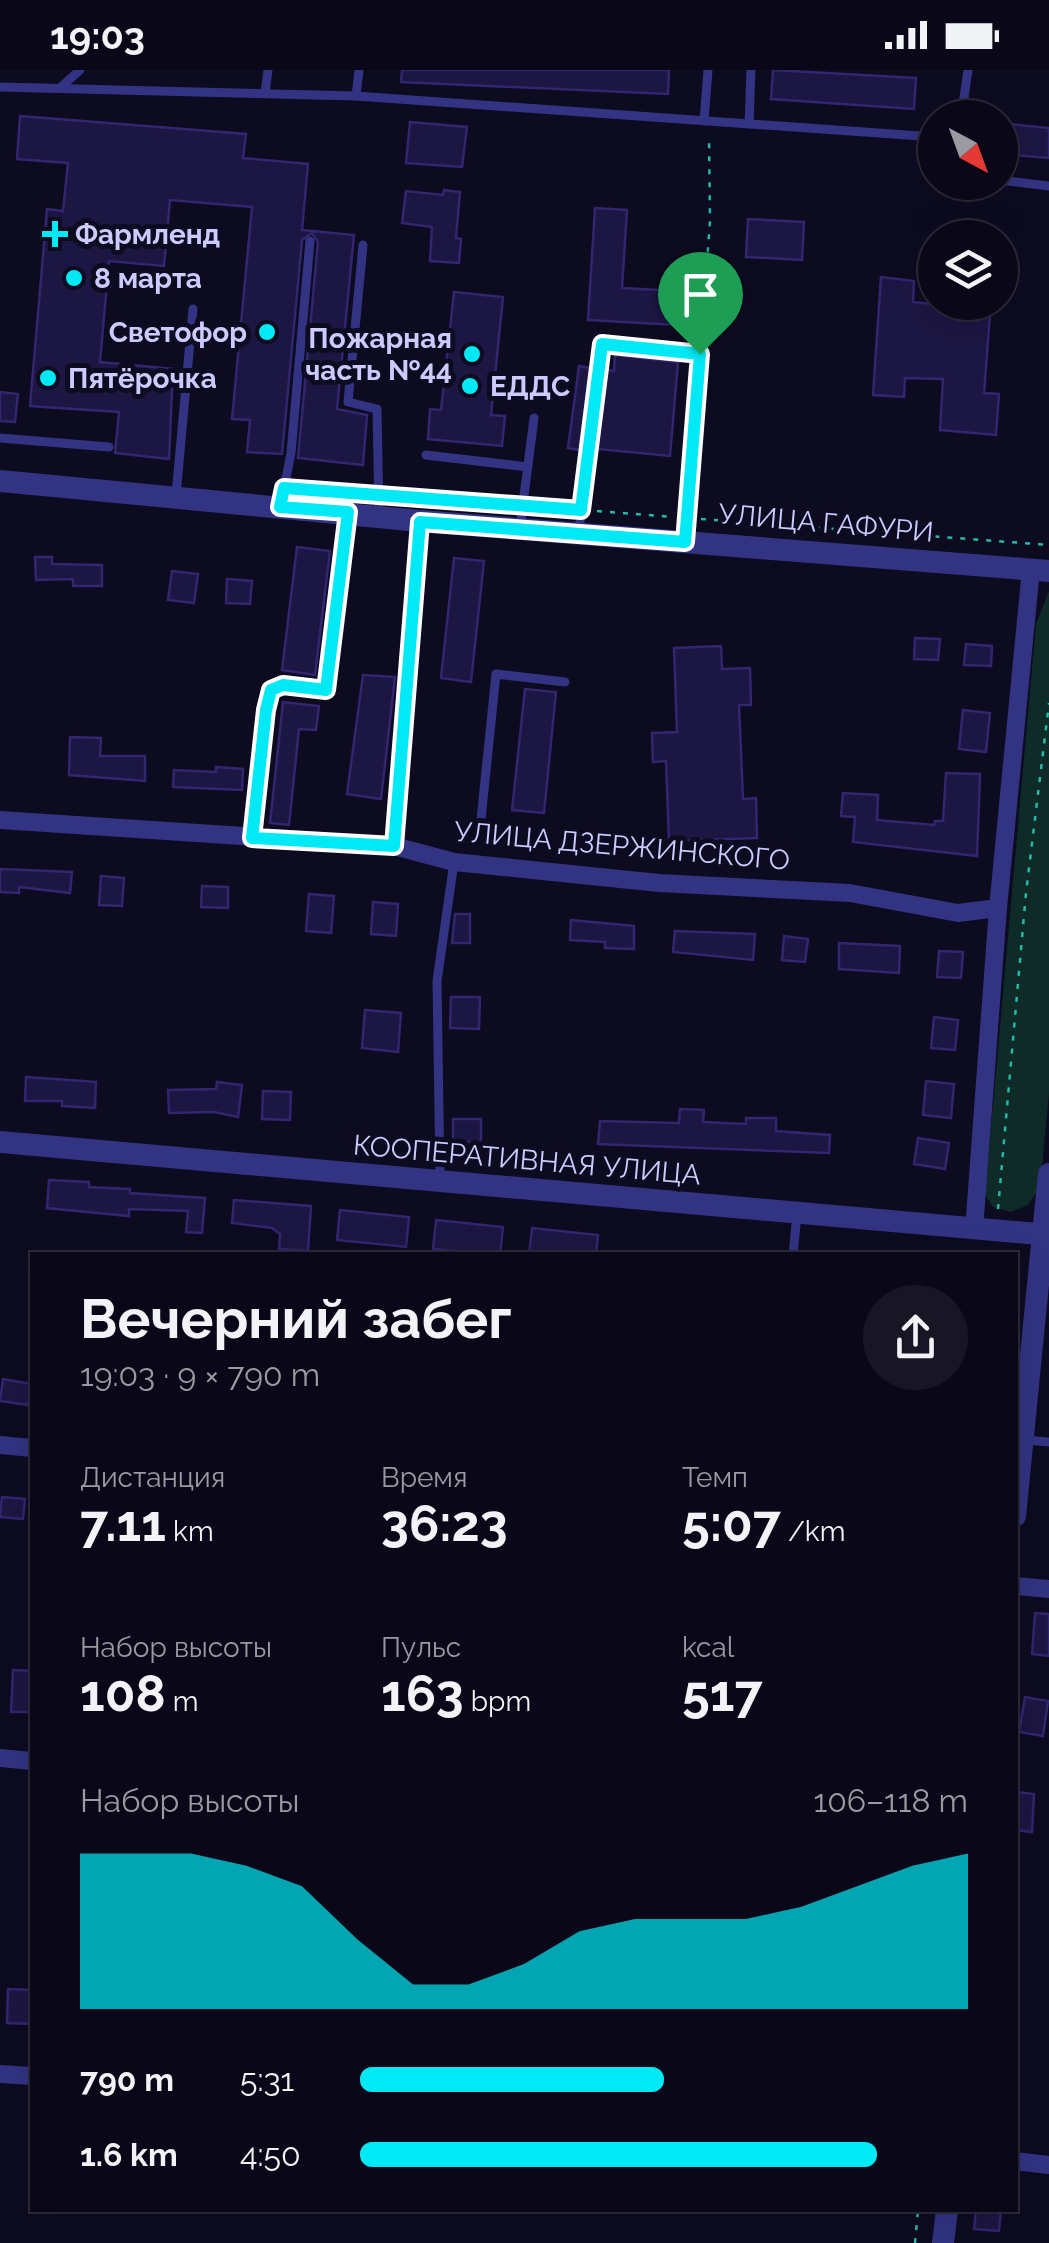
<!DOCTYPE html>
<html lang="ru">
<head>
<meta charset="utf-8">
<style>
	body { margin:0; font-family:Raleway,sans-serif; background:#181625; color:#f1f3f6; height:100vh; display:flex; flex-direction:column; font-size:38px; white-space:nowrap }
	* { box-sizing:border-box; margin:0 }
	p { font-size:32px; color:#999aa2 }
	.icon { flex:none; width:55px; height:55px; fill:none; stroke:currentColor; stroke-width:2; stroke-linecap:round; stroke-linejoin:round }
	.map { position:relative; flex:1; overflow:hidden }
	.drawer { position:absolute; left:30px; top:1182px; width:988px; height:960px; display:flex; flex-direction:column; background:#0a0818; border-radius:0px; box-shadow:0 10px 40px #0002,0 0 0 2px #2a2937 }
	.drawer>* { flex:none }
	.needle { width:65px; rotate:139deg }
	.controls { position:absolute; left:918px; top:30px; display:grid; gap:20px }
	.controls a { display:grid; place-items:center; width:100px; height:100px; border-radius:50%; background:#0a0818; box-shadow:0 10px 40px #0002,0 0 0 2px #2a2937; font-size:50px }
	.pin { position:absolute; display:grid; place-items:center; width:85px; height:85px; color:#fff; margin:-102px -42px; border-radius:50% 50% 50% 0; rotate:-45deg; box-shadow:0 0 10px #0007 }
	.pin .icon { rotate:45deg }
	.round { display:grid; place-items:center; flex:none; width:105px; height:105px; border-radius:52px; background:#181625 }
	.headline { display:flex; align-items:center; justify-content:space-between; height:170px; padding:0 50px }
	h1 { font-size:55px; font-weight:700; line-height:75px }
	.figures { display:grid; grid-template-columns:repeat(3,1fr); gap:15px; height:170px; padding:10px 50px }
	.figures div { display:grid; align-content:center }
	.figures b { font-size:50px; font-weight:700 }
	.figures small { font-size:28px; font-weight:400 }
	.figures p { font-size:28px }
	.chart { height:280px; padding:20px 50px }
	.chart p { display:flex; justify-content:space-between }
	.chart svg { width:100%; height:180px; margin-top:10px; fill:#00e9f5; opacity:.7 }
	ul { padding:0 50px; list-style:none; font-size:32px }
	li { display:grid; grid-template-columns:160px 120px 1fr; align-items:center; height:75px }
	li i { height:25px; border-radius:12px; background:#00e9f5 }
	.status { display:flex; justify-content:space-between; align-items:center; height:70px; padding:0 50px; background:#0a0818; direction:ltr }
	.status svg { height:28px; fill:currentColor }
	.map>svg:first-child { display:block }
	.green { fill:#0e2b28 }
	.building { fill:#1c1643; stroke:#312670; stroke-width:2.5 }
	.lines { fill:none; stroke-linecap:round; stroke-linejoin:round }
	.path { stroke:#24b9a8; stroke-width:2.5; stroke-dasharray:5 8; stroke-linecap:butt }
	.service { stroke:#323383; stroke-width:9 }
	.minor { stroke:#323383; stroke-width:18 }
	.tertiary { stroke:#323383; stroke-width:22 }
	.route-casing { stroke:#fff; stroke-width:20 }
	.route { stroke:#00e9f5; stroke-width:12 }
	.poi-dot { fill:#00e9f5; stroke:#0d0b20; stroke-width:4 }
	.labels { text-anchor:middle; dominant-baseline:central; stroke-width:10; stroke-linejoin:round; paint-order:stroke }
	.poi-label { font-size:28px; font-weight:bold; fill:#cdcaff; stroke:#0d0b20; text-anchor:start }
	.street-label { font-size:28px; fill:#cdcaff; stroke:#0d0b20 }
</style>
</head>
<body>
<div class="status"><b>19:03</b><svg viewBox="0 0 49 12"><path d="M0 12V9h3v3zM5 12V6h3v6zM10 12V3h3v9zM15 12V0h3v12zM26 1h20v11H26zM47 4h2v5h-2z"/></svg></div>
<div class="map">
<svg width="1049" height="2173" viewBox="0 0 1049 2173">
	<rect width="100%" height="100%" fill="#0d0b20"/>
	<path class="green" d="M1049,521V1024L1040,1117L1028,1135L1011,1142L993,1137L985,1125L1036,554Z"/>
	<g class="building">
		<path d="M402,0H669L668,24L401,12Z"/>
		<path d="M773,0L916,8L914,39L771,29Z"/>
		<path d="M20,46L246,64L243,88L308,94L302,160L354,165L337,339L367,345L363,395L298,388L318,172L312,163L302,170L282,384L247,382L250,350L232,349L252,137L170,130L164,196L109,191L100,292L173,299L169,389L115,383L119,342L30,336L47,139L63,141L68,93L17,89Z"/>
		<path d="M410,52L467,57L462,97L406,93Z"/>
		<path d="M1000,53L1049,58V88L1000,84Z"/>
		<path d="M444,120L460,122L456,168L461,169L459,193L430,191L432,157L402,153L406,121L443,125Z"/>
		<path d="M595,138L627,140L622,218L679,221L677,255L588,250Z"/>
		<path d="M748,149L804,152L802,190L746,187Z"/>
		<path d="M881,207L914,211L913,232L950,236L991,232L984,323L999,324L996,365L940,360L943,309L905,308L904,327L873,325Z"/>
		<path d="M454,222L503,227L491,345L505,346L502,376L428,369L430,339L441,340Z"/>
		<path d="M615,285L678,292L670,386L597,379L606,300L614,301Z"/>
		<path d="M579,296L590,298L580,380L568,378Z"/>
		<path d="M0,322L18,324L15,352L0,351Z"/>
		<path d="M297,477L330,481L315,605L282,600Z"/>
		<path d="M35,487H52V494L102,495V516H73V509L36,510Z"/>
		<path d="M454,488L484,491L471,612L441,608Z"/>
		<path d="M172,501L198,504L194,533L168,530Z"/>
		<path d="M227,509L252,511L250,534L226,533Z"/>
		<path d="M915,568L940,569L938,590L914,589Z"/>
		<path d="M966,574L992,576L991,596L964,595Z"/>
		<path d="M721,576L722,599L750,598L751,635H739L743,729L756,728L757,768L669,771L666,691L653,692L652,663L677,662L674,578Z"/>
		<path d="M363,605L395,607L381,729L347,724Z"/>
		<path d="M525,619L556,622L544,743L512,740Z"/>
		<path d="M283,632L319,636L316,660L299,659L289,755L270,753Z"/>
		<path d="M963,640L990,643L986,682L959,679Z"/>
		<path d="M70,667L101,668L100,686H145V711L69,705Z"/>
		<path d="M216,697L243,699L242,720L173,717L174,700L216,702Z"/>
		<path d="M946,703L980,704L977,786L853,772L855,747L841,746L843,723L878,725L877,750L934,755L935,751H943Z"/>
		<path d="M0,799L72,802L70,823L19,817V823L0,822Z"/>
		<path d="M101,806L124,808L122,836L99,835Z"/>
		<path d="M202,816L228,817V838L201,837Z"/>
		<path d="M309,824L334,826L331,863L306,861Z"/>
		<path d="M373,832L398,834L396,866L371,864Z"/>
		<path d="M455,844H470V873H452Z"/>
		<path d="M571,850L634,856V879L605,878V872L570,870Z"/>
		<path d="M675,861L755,864L753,890L673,882Z"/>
		<path d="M784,866L808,869L805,892L782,890Z"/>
		<path d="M839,873L900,876L899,903L839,899Z"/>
		<path d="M939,881L963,882L961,908L937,907Z"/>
		<path d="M451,927H480L479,959L450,958Z"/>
		<path d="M365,940L401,943L398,982L362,978Z"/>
		<path d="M934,947L958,950L955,980L931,978Z"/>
		<path d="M26,1007L96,1012L95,1038L62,1036V1031H25Z"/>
		<path d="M926,1011L954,1014L951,1048L923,1045Z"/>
		<path d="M217,1012L242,1015L238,1047L214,1042L169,1043L168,1020L216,1019Z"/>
		<path d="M263,1021L291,1022L290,1050L262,1049Z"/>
		<path d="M680,1039L704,1040L703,1052L746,1054V1048H776V1061L830,1065L829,1083L598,1074L600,1051L679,1053Z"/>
		<rect x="453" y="1049" width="28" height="23"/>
		<path d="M918,1068L949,1073L945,1099L914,1094Z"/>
		<path d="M49,1110L89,1112V1117L130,1119V1123L205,1128L202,1163L186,1162L188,1141L129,1139V1146L47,1138Z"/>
		<path d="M234,1130L311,1136L308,1181L279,1179L280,1164L272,1158L232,1153Z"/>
		<path d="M340,1140L409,1147L406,1177L337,1170Z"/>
		<path d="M436,1150L503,1157L500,1185L433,1179Z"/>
		<path d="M532,1158L598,1165L596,1185H529Z"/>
		<path d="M3,1309L32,1314L28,1335L0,1331Z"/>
		<path d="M2,1427L25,1429L23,1449L0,1447Z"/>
		<path d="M1035,1543L1049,1544V1586L1032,1584Z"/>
		<path d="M13,1600L32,1601V1642H11Z"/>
		<path d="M1025,1627L1048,1631L1043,1666L1019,1662Z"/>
		<path d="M1017,1722L1034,1724L1032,1762L1015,1760Z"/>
		<path d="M8,1919L32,1920V1954L7,1953Z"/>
		<path d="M976,2140H1001L999,2161L974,2159Z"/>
	</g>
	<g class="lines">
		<g class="path">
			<path d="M701,273L710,151L709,66"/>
			<path d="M328,421L364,424"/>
			<path d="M392,426L509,435"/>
			<path d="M537,437L569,439"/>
			<path d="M597,441L674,447"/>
			<path d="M701,449L1049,475"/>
			<path d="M998,1139L1026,823L1049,633"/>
			<path d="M915,2173L918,2140"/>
		</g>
		<g class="service">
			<path d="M0,17L356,26L935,67"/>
			<path d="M60,18L80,0"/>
			<path d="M265,23L268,0"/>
			<path d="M356,26L359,0"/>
			<path d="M961,48L968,0"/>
			<path d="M704,51L708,0"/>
			<path d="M749,54L751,0"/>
			<path d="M1000,110L1049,116"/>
			<path d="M363,175L348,332L377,339L379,445"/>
			<path d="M0,368L109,377"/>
			<path d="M426,385L528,397"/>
			<path d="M176,425L193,239"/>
			<path d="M281,434L291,383L310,171"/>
			<path d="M520,457L534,348"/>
			<path d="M579,460L601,274L700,284L685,471"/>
			<path d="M480,759L496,604L565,612"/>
			<path d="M252,766L265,640L271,620L283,615L326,620L347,445"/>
			<path d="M394,776L420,454"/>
			<path d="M440,1108L437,911L454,792"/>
			<path d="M793,1185L797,1144"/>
			<path d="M1026,1370L1049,1372"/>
		</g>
		<g class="minor">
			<path d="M0,750L394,776L454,792L659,813L850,823L958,843L998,838"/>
			<path d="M974,1160L998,838L1031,499"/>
			<path d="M0,1375L32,1378"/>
			<path d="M1015,1516L1049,1519"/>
			<path d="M0,1688L32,1691"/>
			<path d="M0,2004L32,2006"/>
			<path d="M1015,2091L1049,2095"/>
		</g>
		<g class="tertiary">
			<path d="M0,411L420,451L1049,501"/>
			<path d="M0,1072L1049,1165"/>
			<path d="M1015,1446L1049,1104"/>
			<path d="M943,2173L947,2140"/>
		</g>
	</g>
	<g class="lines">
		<g class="route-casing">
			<path id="route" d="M602,274L700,284L685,472L420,452L394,776L252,768L266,640L271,620L283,615L326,620L348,442L280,437L284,418L581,440Z"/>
		</g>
		<use href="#route" class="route"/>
	</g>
	<g class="poi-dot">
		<path d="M50 149h10v10h10v10h-10v10h-10v-10h-10v-10h10z"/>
		<circle cx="74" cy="208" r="10"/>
		<circle cx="267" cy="262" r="10"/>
		<circle cx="472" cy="284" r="10"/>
		<circle cx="48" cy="308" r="10"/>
		<circle cx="470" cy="316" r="10"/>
	</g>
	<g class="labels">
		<g class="poi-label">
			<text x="75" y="164">Фармленд</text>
			<text x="94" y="208">8 марта</text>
			<text x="247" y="262" text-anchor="end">Светофор</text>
			<text x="452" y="268" text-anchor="end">Пожарная<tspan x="452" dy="32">часть №44</tspan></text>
			<text x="68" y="308">Пятёрочка</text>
			<text x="490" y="316">ЕДДС</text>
		</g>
		<g class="street-label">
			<text transform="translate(826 453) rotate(5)">УЛИЦА ГАФУРИ</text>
			<text transform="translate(622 776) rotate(5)">УЛИЦА ДЗЕРЖИНСКОГО</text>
			<text transform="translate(527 1090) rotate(5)">КООПЕРАТИВНАЯ УЛИЦА</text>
		</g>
	</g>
</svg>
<div class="controls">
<a><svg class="needle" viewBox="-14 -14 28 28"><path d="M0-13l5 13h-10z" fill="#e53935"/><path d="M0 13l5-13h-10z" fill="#999aa2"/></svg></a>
<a><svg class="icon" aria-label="layers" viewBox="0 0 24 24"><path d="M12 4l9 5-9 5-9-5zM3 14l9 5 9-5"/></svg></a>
</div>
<div class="pin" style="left:700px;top:284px;background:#1e9e55"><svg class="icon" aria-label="arrive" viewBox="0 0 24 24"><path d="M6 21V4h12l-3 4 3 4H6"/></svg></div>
<section class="drawer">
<div class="headline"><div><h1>Вечерний забег</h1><p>19:03 · 9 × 790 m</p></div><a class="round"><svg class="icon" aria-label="share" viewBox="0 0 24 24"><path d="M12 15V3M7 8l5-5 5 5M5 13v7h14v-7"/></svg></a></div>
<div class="figures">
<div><p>Дистанция</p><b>7.11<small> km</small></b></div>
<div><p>Время</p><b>36:23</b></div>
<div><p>Темп</p><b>5:07<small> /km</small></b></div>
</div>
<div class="figures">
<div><p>Набор высоты</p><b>108<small> m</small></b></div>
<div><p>Пульс</p><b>163<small> bpm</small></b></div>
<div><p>kcal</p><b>517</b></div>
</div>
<div class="chart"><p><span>Набор высоты</span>106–118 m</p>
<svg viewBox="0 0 160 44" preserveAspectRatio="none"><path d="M0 44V6L10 6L20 6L30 9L40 14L50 27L60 38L70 38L80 33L90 25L100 22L110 22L120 22L130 19L140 14L150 9L160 6V44z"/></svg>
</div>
<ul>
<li><b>790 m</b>5:31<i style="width:50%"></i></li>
<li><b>1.6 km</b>4:50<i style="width:85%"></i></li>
</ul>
</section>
</div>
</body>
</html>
